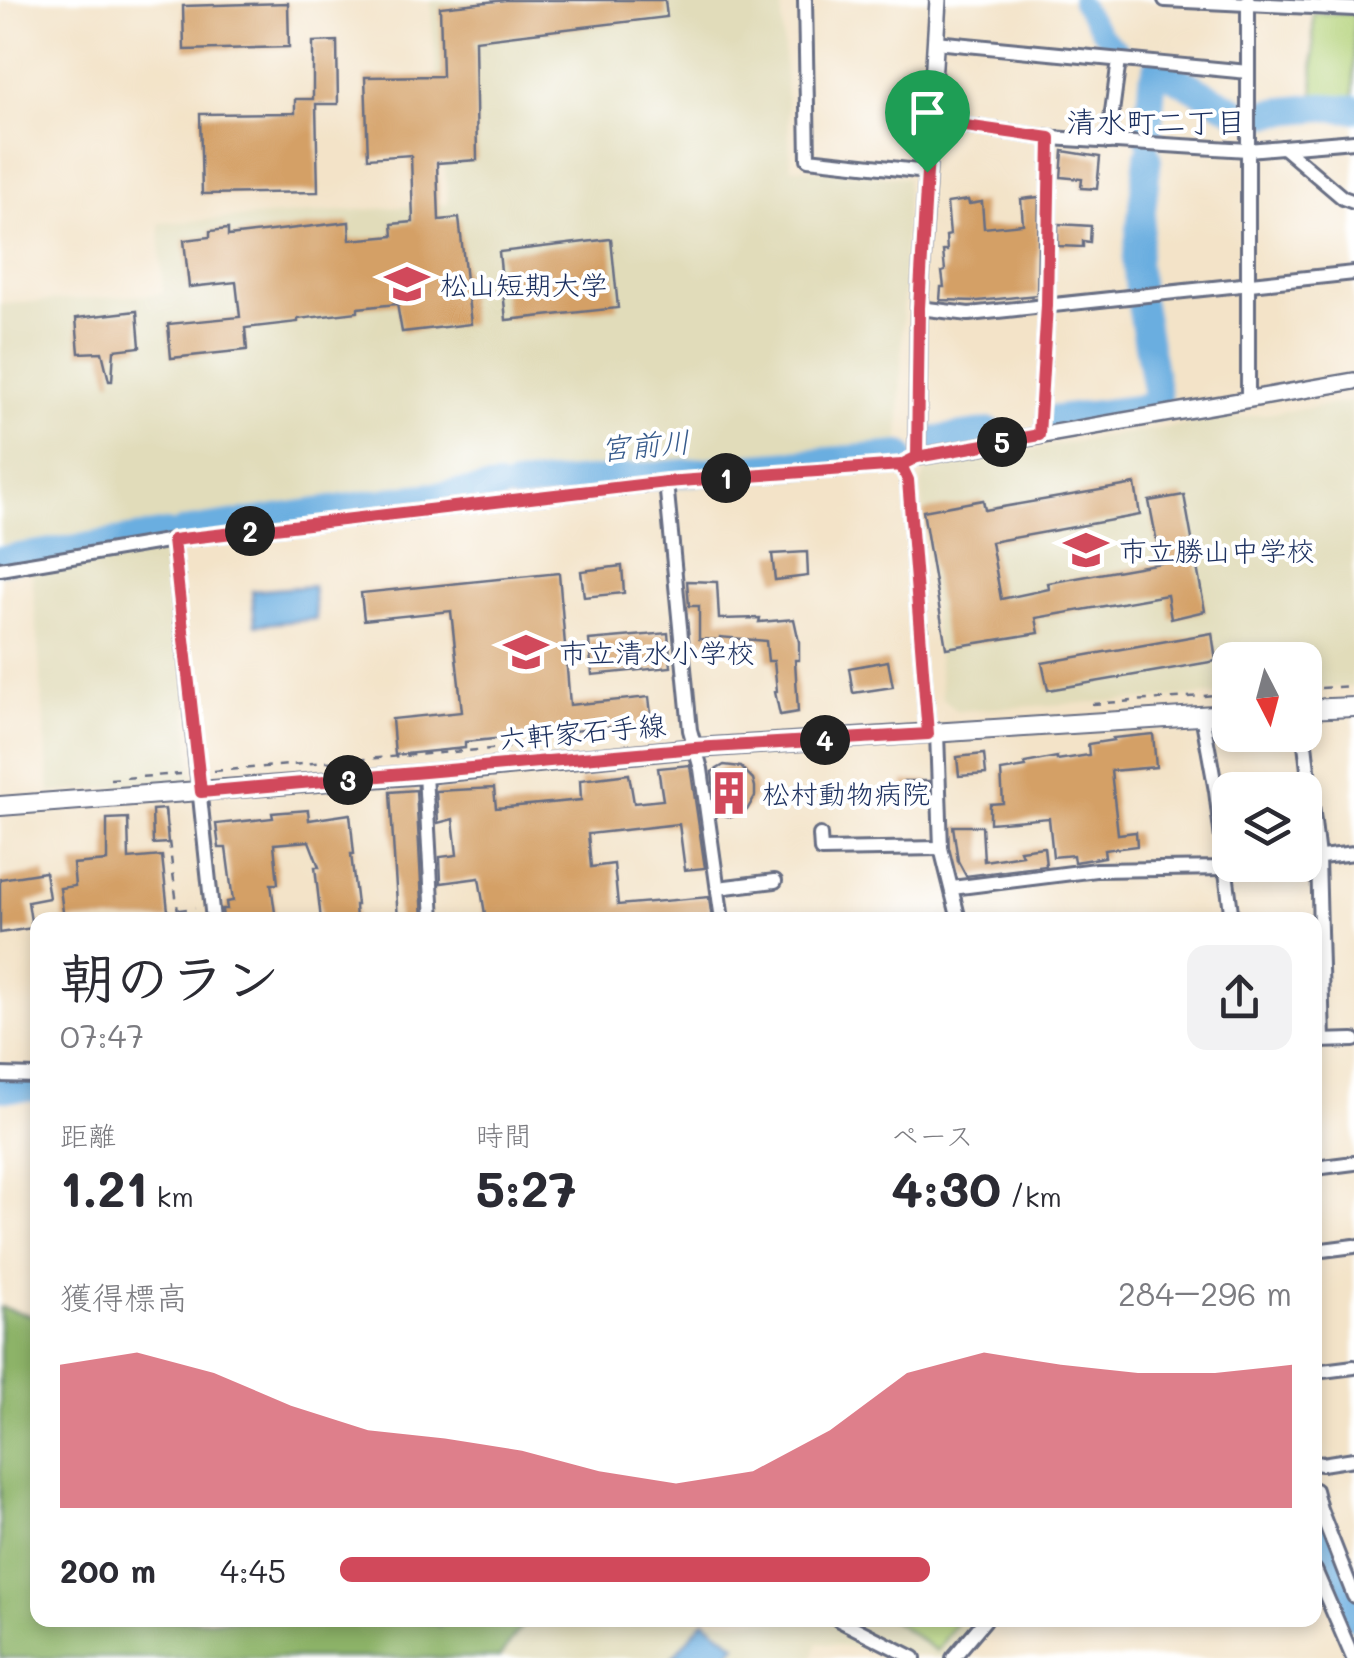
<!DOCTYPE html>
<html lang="ja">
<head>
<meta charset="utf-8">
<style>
	body { margin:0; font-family:Mali,"Klee One",sans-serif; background:#f2f2f3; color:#2b2b33; height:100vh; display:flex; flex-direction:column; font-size:38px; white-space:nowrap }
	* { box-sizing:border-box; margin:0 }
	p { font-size:32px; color:#7c7c81 }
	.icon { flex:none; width:55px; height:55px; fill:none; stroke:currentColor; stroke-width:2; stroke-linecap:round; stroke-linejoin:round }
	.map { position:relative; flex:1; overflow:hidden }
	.details { position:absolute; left:30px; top:912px; width:1292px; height:715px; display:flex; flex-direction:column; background:#fff; border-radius:20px; box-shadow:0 5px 15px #0003 }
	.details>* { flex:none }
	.needle { width:65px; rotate:174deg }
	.tools { position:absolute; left:1212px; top:642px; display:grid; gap:20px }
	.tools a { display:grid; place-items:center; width:110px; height:110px; border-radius:20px; background:#fff; box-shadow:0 5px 15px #0003; font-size:50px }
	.pin { position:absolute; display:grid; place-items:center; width:85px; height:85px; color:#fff; margin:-102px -42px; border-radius:50% 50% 50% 0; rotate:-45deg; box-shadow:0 0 10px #0007 }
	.pin .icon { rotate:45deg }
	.km { position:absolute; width:50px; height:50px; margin:-25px; border-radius:50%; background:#222; color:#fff; font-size:28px; line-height:50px; text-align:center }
	.round { display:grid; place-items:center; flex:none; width:105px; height:105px; border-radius:20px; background:#f2f2f3 }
	.headline { display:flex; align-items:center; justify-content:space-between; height:170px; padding:0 30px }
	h1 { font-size:55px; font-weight:800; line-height:75px }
	.stats { display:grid; grid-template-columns:repeat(3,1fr); gap:15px; height:170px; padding:10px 30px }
	.stats div { display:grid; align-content:center }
	.stats b { font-size:50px; font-weight:800 }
	.stats small { font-size:28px; font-weight:400 }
	.stats p { font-size:28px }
	.chart { height:280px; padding:20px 30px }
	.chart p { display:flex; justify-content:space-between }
	.chart svg { width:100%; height:180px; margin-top:10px; fill:#d1495b; opacity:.7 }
	ul { padding:0 30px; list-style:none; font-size:32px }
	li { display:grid; grid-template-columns:160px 120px 1fr; align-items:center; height:75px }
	li i { height:25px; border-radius:12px; background:#d1495b }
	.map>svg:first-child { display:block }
	.built { fill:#e1dcba }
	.green { fill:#b2d178; stroke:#66806b; stroke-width:2.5 }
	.forest { fill:#8db368; stroke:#547163; stroke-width:2.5 }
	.water { fill:#6baee0; stroke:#436e9f; stroke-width:2.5 }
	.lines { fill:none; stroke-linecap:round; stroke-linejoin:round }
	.canal { stroke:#6baee0; stroke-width:18 }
	.river { stroke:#6baee0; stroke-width:28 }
	.building { fill:#d4a066 }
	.minor-casing { stroke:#676e83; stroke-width:18 }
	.tertiary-casing { stroke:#676e83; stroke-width:20 }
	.secondary-casing { stroke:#676e83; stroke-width:22 }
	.path { stroke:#676e83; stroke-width:2.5; stroke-dasharray:8 8; stroke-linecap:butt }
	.minor { stroke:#fff; stroke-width:12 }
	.tertiary { stroke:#fff; stroke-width:15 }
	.secondary { stroke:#fff; stroke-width:18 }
	.route-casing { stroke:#fff; stroke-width:20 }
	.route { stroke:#d1495b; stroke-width:12 }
	.labels { text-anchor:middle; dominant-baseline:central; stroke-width:8; stroke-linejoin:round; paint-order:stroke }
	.poi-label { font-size:28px; fill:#1b2f5e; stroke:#fff; text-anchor:start }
	.street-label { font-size:28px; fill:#1b2f5e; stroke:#fff }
	.neighbourhood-label { font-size:30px; fill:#1b2f5e; stroke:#fff }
	.water-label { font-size:30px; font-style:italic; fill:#375b8c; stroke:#fff }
</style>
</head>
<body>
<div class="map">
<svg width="1354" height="1658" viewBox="0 0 1354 1658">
	<rect width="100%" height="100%" fill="#fff"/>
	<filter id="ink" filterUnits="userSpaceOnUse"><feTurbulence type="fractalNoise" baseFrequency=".01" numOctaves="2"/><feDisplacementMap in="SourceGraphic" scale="20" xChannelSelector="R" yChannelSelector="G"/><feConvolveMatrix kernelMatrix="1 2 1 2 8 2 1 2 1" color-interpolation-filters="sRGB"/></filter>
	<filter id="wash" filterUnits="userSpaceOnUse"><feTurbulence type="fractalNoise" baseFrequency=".0048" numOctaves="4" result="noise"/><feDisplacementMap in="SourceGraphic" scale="40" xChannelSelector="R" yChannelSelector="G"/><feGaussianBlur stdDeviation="2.25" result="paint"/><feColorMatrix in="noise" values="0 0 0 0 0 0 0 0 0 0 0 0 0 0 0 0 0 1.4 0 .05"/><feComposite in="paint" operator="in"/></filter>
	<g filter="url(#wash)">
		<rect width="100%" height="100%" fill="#f3e3c8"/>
		<g class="built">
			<path d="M430,0H781L791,167L907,178L899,449L0,545V304L163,294L159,223L448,204Z"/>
			<path d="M1352,402L1354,686L1305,689V660H1230V694L957,711L942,698L921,485L926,469L1099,437Z"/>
			<path d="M173,549L193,780L50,793L31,562Z"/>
			<path d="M477,1620H977L944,1658L818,1643L813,1658H408Z"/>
		</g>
		<g class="green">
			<path d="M1313,13L1354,14V104L1314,102Z"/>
			<path d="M892,1620H958L937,1651Z"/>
		</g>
		<path class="forest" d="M0,1307L37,1317L38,1620H426L439,1626L452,1620H526L499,1658H0Z"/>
		<g class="water">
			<path d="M313,586L316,619L255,625L252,591Z"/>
			<path d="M704,1620L736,1645L725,1658H672Z"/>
		</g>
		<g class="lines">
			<g class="canal">
				<path d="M1080,2L1103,35L1119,48"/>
				<path d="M1152,66L1167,73"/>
			</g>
			<g class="river">
				<path d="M1155,74L1167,73L1239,112"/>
				<path d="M1256,114L1323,107L1354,109"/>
				<path d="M1148,137L1152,82"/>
				<path d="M1139,291L1136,263L1148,157"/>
				<path d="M1051,420L1159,406L1141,305"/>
				<path d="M934,440L991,432"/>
				<path d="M515,487L900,455"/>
				<path d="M389,501L498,489"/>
				<path d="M183,532L377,503"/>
				<path d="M0,560L167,534"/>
				<path d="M0,1088H38"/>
				<path d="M1315,1525L1354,1616"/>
			</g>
		</g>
		<g id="blocks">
			<g class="building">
				<path d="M506,0H665L667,17L475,40L477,160L437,163L439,220L459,218L471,324L402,332L397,304L358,308V312L298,319V322L245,328L247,350L171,358L168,324L240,317L236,282L189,287L184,240L210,237V231L228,229V236L349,222L350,240L393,236L392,224L413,222L411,155L368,158L365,77L442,76L440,7Z"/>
				<path d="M288,3L289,47L184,50L183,6Z"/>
				<path d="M337,41L338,104H316L318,192L202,194L200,114L295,113V99H313V42Z"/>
				<path d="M1063,151L1100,157L1097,189L1081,188L1082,179L1061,177Z"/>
				<path d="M1039,197L1037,295L978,301L940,300L941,287H944L942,272L945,271L943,251H947L946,236L950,235L947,203L968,200L969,204L982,202L984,228L1023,224L1021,199Z"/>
				<path d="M1058,224L1091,226L1090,242L1083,241V247L1058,246Z"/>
				<path d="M611,239L618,308L506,320L499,252Z"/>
				<path d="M137,311L140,347L114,350L112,381H109L102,352L79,353L76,318Z"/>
				<path d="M1135,484L1140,515L991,542L1001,599L1049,589L1048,583L1161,563L1149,501L1184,495L1205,611L1171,619L1167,595L1036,618L1039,633L946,648L923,511L983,500L985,510Z"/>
				<path d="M807,552L808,576L775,580L772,554Z"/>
				<path d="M622,566L624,593L584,597L581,571Z"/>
				<path d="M559,573L570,705L649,697L652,723L465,742V748L395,755L392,719L462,712L451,611L364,620L361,593Z"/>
				<path d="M687,581L717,582L719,619L760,618L759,622L794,619L799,642V660H795L798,712L780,715L775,692L777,691L774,661H768L766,641L720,637V640L699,639V606H689Z"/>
				<path d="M668,633L671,667L592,675L589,640Z"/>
				<path d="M1212,633L1216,661L1048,690L1042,663Z"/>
				<path d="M888,661L893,687L853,693L849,668Z"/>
				<path d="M1153,734L1156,767L1111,771L1118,834L1136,832L1137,846L1104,850L1105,857L1074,862L1073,855L1053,857L1049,818L990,823V804L1003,803L1001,771L1026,767L1025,763L1057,757V760L1089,755L1088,744L1114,740L1113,738Z"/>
				<path d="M984,754L986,774L959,776L957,757Z"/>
				<path d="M690,765L705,868L685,870L679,824L588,834L591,867L614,864L618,905L709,897L712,920H486L479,878L441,883L440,857L457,855L453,819L438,823L436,791L494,788L496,808L581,800L580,780L629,774L634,803L663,800L658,768Z"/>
				<path d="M724,765L741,767L753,779L755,787V796L747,810L732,817L717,814L712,772Z"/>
				<path d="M904,781H929V803L904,804Z"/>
				<path d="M416,790L423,920H398L390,792Z"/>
				<path d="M165,809L168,843L153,844L152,810Z"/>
				<path d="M308,810L309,820L350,814L354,854H351L357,905H355L356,920H321L315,867H319L309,841L274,844L278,884H271L276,920H223L222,909H227L226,902L233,901L226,848H219L216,824L273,818L272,813Z"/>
				<path d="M128,818L129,859L162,856L169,920H64L60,888L75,886L73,864L107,861V819Z"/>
				<path d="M953,826H982L984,861L1022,855L1020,850L1044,847L1046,866L966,876L958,861Z"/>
				<path d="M45,872L49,898L28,902L32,928L0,933V879Z"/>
			</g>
		</g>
	</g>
	<g filter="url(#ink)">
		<use href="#blocks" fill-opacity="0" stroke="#676e83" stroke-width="2.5"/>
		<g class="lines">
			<g class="minor-casing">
				<g id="minor">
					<path d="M805,0L808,159L927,172"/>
					<path d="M1165,0L1354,9"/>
					<path d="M935,42L1248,72"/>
					<path d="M930,121L1050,138L1248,150L1354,141"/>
					<path d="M1108,142L1119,60"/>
					<path d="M1283,147L1343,198L1354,202"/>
					<path d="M919,308L969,314L1354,273"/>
					<path d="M1248,400V0"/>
					<path d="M1039,435L1047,305L1050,138"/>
					<path d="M901,465L908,480L928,734"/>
					<path d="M666,482L690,730L701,769L722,920"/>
					<path d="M173,540L213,920"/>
					<path d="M0,569L173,540L666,482L901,465L917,457"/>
					<path d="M1202,715L1216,791L1232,920"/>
					<path d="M937,733L941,848L959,920"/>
					<path d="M1304,735L1318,857L1323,1041"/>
					<path d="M425,774L433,920"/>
					<path d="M820,835L821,850L941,848"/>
					<path d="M1305,859L1354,853"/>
					<path d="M718,888L775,881"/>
					<path d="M952,888L1096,870L1225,868L1250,865"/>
					<path d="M1317,1041L1354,1040"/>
					<path d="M0,1075L38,1076"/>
					<path d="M1315,1168L1354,1163"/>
					<path d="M1315,1251L1354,1246"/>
					<path d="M1315,1372L1354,1367"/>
					<path d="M1315,1463L1322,1464L1354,1459"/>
					<path d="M1315,1490L1320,1509L1354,1596"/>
					<path d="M1315,1570L1353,1658"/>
					<path d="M839,1620L914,1658"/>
					<path d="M953,1658L985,1620"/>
				</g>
			</g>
			<g class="tertiary-casing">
				<path id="tertiary" d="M938,0L919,308L917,457L1354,381"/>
			</g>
			<g class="secondary-casing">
				<g id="secondary">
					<path d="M1305,709L1354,707"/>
					<path d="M0,806L425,774L695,748L1230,714"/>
				</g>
			</g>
			<g class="path">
				<path d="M1305,689L1354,686"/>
				<path d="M1092,704L1230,694"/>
				<path d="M214,771L515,747"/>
				<path d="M110,779L181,774"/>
				<path d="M165,810L179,920"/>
				<path d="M179,910L195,908"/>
			</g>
			<use href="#minor" class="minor"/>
			<use href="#tertiary" class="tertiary"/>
			<use href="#secondary" class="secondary"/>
		</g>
	</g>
	<g class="lines" filter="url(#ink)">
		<g class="route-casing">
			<path id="route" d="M927,172L919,308L917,457L901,465L666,482L173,540L201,792L695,748L928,734L908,480L901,465L917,457L1039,435L1047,305L1050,138L930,121L927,172"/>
		</g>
		<use href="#route" class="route"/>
	</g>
	<defs>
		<g id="university-bare" transform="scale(3.45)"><path d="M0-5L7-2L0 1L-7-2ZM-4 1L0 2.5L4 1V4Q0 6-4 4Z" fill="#d1495b" stroke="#fff" stroke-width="2.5" paint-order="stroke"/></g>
		<g id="school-bare" transform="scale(3.45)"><path d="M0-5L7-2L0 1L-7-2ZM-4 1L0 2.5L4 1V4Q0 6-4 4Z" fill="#d1495b" stroke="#fff" stroke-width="2.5" paint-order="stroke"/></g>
		<g id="building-bare" transform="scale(3.45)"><path d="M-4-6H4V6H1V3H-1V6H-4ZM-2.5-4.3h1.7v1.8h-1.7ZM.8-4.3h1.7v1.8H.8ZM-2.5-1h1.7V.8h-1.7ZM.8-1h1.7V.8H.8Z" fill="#d1495b" stroke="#fff" stroke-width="2.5" paint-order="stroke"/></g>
	</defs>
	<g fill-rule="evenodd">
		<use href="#university-bare" x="407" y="284"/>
		<use href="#school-bare" x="1086" y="550"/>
		<use href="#school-bare" x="526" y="652"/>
		<use href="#building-bare" x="729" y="793"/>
	</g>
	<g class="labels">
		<g class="poi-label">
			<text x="440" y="284">松山短期大学</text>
			<text x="1119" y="550">市立勝山中学校</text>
			<text x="559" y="652">市立清水小学校</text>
			<text x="762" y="793">松村動物病院</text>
		</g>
		<g class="street-label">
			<text transform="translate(582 731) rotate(-5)">六軒家石手線</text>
		</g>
		<g class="neighbourhood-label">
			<text x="1156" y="121">清水町二丁目</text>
		</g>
		<g class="water-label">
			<text transform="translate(645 444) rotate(-5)">宮前川</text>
		</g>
	</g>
</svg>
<div class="tools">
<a><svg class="needle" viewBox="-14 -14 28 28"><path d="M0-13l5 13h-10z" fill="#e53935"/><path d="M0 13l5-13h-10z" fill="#7c7c81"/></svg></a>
<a><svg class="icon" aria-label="layers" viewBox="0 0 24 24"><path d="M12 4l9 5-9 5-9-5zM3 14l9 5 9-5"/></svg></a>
</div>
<div class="pin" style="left:927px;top:172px;background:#1e9e55"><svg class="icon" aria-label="arrive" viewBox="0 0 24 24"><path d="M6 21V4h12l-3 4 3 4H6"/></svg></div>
<b class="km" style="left:726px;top:478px">1</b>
<b class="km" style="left:250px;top:531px">2</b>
<b class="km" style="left:348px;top:780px">3</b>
<b class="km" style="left:825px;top:740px">4</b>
<b class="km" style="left:1002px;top:442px">5</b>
<section class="details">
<div class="headline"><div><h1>朝のラン</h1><p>07:47</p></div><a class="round"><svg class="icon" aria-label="share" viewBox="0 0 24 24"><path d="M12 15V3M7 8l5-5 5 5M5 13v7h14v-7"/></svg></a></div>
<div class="stats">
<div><p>距離</p><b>1.21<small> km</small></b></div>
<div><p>時間</p><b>5:27</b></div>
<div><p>ペース</p><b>4:30<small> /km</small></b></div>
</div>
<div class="chart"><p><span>獲得標高</span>284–296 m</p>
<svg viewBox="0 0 160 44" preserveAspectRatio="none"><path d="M0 44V9L10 6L20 11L30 19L40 25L50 27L60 30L70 35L80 38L90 35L100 25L110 11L120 6L130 9L140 11L150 11L160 9V44z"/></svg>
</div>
<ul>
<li><b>200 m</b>4:45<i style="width:62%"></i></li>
</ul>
</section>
</div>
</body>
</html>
